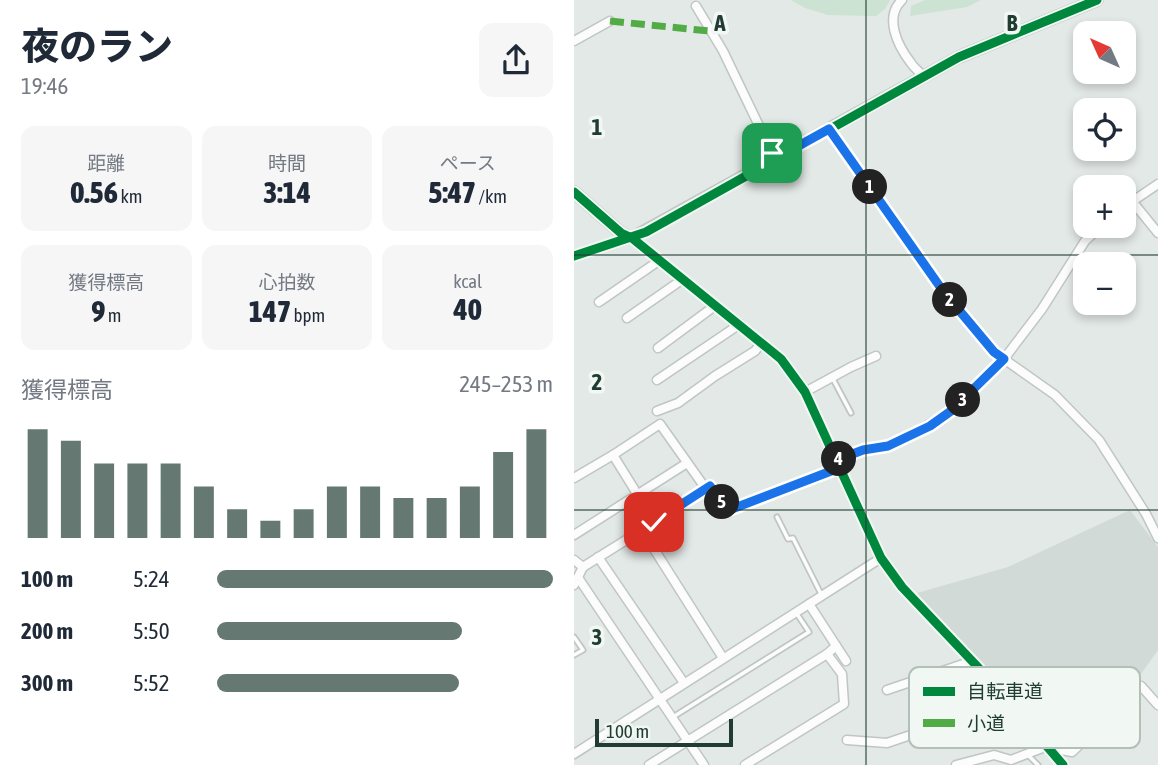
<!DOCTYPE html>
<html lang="ja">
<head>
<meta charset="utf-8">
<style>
	body { margin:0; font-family:"Asap Condensed","Noto Sans JP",sans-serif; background:#f6f6f7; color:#1f2937; height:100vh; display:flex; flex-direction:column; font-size:26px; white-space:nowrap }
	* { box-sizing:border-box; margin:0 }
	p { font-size:23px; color:#747a83 }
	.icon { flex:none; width:38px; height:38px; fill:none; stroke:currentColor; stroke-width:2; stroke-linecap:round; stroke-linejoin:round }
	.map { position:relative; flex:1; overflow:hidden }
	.details { display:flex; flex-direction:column; background:#fff; width:574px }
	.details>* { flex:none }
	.needle { width:46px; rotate:315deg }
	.buttons { position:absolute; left:499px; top:21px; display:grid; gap:14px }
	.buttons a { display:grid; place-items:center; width:63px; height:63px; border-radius:14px; background:#fff; box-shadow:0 4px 10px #0003; font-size:35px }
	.scale { position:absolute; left:21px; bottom:18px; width:138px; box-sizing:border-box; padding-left:7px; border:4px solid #213c33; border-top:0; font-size:19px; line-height:24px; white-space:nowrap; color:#213c33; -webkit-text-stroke:5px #f1f8f4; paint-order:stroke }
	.pin { position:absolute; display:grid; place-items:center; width:60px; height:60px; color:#fff; margin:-30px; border-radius:14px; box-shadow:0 4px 10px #0006 }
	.km { position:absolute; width:35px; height:35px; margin:-18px; border-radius:50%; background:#222; color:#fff; font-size:19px; line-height:35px; text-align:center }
	.round { display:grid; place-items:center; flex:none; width:74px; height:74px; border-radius:14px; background:#f6f6f7 }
	.summary { display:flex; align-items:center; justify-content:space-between; height:119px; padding:0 21px }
	h1 { font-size:38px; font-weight:800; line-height:52px }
	.figures { display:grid; grid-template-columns:repeat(3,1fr); gap:10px; height:119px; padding:7px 21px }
	.figures div { display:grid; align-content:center; border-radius:14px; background:#f6f6f7; text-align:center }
	.figures b { font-size:30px; font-weight:800 }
	.figures small { font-size:19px; font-weight:400 }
	.figures p { font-size:19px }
	.chart { height:196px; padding:14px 21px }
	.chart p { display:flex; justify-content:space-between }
	.chart svg { width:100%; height:126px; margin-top:7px; stroke:#657972; stroke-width:6 }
	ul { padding:0 21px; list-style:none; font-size:23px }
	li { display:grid; grid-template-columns:112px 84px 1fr; align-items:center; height:52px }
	li i { height:18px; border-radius:9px; background:#657972 }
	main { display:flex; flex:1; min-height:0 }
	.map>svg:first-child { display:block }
	.built { fill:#d1dad6 }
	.green { fill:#cce2d2 }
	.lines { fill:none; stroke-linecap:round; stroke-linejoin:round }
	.lane-casing { stroke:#c0c6c3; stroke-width:7 }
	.street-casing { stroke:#c0c6c3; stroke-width:11 }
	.secondary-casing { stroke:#bfc6c3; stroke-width:14 }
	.lane { stroke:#fbfcfb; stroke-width:3.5 }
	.street { stroke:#fbfcfb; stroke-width:8 }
	.secondary { stroke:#fbfcfb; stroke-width:10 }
	.quiet { stroke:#52ac45; stroke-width:7; stroke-dasharray:14 7; stroke-linecap:butt }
	.cycleway-casing { stroke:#f1f8f4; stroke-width:13 }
	.cycleway { stroke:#00873e; stroke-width:9 }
	.route-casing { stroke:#fff; stroke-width:14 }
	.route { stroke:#1a73e8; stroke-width:9 }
	.grid { fill:none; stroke:#213c33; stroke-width:2; stroke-opacity:0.55 }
	.key { fill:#f1f8f4; stroke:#b3c0ba; stroke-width:2 }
	.key-label { font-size:19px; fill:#213c33 }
	.grid-label { font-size:23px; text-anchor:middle; font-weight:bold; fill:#213c33; stroke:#f1f8f4; stroke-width:7; stroke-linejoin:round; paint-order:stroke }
</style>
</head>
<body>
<main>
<section class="details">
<div class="summary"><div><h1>夜のラン</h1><p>19:46</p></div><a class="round"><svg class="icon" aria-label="share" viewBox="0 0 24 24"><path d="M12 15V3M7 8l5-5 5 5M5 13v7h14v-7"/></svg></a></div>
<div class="figures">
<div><p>距離</p><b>0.56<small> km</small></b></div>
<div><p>時間</p><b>3:14</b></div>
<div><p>ペース</p><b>5:47<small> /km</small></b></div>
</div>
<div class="figures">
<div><p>獲得標高</p><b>9<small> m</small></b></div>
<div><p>心拍数</p><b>147<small> bpm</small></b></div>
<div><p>kcal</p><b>40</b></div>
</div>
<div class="chart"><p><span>獲得標高</span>245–253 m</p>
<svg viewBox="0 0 160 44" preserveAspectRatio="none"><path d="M5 44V6M15 44V10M25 44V18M35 44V18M45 44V18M55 44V26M65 44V34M75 44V38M85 44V34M95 44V26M105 44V26M115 44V30M125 44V30M135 44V26M145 44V14M155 44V6"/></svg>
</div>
<ul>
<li><b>100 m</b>5:24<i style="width:100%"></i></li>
<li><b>200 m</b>5:50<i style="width:73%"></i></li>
<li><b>300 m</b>5:52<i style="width:72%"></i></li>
</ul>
</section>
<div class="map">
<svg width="584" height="765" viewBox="0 0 584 765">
	<rect width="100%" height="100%" fill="#e3e9e6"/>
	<path class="built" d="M556,510L584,547V650L557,688L497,745L475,740L343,593L434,567Z"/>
	<g class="green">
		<path d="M217,0H316L311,9L302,16L254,15L231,8Z"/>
		<path d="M351,0H407L393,7L336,16L337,6Z"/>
	</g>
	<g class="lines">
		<g class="lane-casing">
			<g id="lane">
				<path d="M259,379L277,413"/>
				<path d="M203,517L214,539L219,538L247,594"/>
				<path d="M0,637L9,650L0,655"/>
				<path d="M99,717L235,632L223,614"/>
				<path d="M455,756L464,765"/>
			</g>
		</g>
		<g class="street-casing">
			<g id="street">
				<path d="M328,0C310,17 323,45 337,63C340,68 345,71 349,76"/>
				<path d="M122,6L149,51L201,159"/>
				<path d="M0,41L36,21"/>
				<path d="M255,129L369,291L420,352L481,395L525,440L572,514L584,538"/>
				<path d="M558,201L584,233"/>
				<path d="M550,207L584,184"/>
				<path d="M0,256L58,238L207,359L231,392L307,558L328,587L417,681L489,765"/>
				<path d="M25,302L86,260"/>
				<path d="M53,318L109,279"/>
				<path d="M84,348L142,305"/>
				<path d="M83,380L166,324"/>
				<path d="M231,392L277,367L302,356"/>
				<path d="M83,411L104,403L141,376L181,351L188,342"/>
				<path d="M39,455L86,424L132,489"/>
				<path d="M262,461L289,450L314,446L329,440L377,411L430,359L468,309L511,241L527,226"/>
				<path d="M0,478L39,455L80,521L68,530"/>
				<path d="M80,521L136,486L153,508H158L265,468"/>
				<path d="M0,535L113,463"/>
				<path d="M24,557L110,683"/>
				<path d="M0,560L9,567"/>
				<path d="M5,579L130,765"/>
				<path d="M0,585L9,567L68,530L149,658"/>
				<path d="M235,604L272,661"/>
				<path d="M313,690L398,661"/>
				<path d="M273,740L313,743L434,702"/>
				<path d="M0,754L307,558"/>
				<path d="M75,765L253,654L262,646"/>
				<path d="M171,765L270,704L268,674L253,654"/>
				<path d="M382,765L420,755L437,760L471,747L498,752L567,686L584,705"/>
			</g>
		</g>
		<g class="secondary-casing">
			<path id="secondary" d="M0,192L47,233L58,238L385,57L523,0"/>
		</g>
		<use href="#lane" class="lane"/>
		<use href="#street" class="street"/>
		<use href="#secondary" class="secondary"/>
		<path class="quiet" d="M36,21L135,31"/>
		<g class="cycleway-casing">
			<g id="cycleway">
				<path d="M0,192L47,233L58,238L207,359L231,392L307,558L328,587L417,681L489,765"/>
				<path d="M0,256L72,232L385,57L523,0"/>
			</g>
		</g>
		<use href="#cycleway" class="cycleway"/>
	</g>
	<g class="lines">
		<g class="route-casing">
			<path id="route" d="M80,522L136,486L153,508L158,509L265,468L262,461L268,458L289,450L314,446L356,426L377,411L430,359L420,352L369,291L255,129L201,159L198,153"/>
		</g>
		<use href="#route" class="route"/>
	</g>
	<path class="grid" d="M292,0V765M0,255H584M0,510H584"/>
	<rect x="335" y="667" width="231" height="81" rx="10" class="key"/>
	<rect x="349" y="687" width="32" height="9" fill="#00873e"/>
	<rect x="349" y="719" width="32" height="8" fill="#52ac45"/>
	<g class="key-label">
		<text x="393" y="698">自転車道</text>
		<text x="393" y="730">小道</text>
	</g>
	<g class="grid-label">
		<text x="146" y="31">A</text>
		<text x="438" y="31">B</text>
		<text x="23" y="135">1</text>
		<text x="23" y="390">2</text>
		<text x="23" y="645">3</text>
	</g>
</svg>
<div class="buttons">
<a><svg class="needle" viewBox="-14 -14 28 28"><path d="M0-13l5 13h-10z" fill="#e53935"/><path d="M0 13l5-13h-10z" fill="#747a83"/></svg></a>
<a><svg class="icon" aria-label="locate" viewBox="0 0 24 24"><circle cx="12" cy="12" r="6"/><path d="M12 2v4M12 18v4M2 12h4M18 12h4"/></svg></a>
<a>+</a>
<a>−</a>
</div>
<div class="scale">100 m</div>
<div class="pin" style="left:198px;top:153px;background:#1e9e55"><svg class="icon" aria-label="arrive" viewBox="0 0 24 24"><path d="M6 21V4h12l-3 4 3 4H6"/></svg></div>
<div class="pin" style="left:80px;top:522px;background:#d93025"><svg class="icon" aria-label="check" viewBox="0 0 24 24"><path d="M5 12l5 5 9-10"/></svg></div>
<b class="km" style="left:296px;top:187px">1</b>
<b class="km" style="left:376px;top:300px">2</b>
<b class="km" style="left:389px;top:400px">3</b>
<b class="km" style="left:265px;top:459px">4</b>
<b class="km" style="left:148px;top:502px">5</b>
</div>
</main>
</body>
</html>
